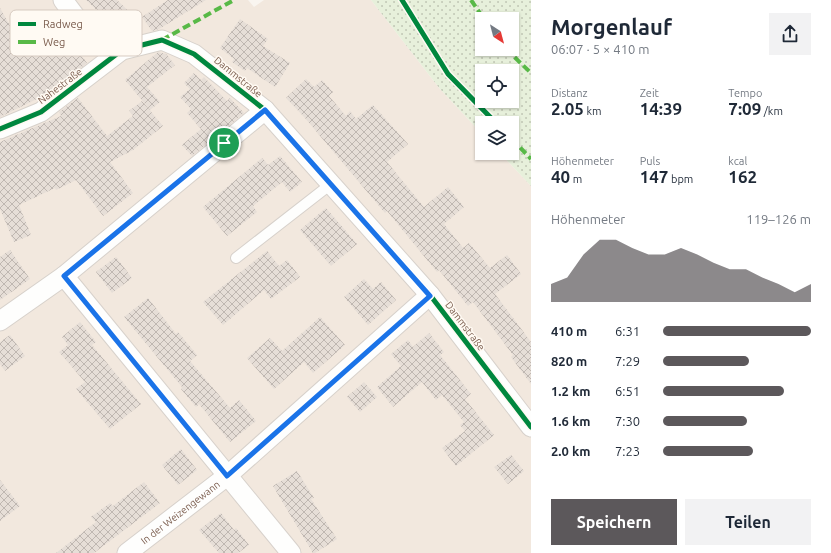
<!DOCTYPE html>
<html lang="de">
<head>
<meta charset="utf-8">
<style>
	body { margin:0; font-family:Ubuntu,sans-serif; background:#f2f2f3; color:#1f2937; height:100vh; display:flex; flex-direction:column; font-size:15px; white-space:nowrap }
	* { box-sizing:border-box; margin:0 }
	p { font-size:13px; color:#747a83 }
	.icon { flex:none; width:22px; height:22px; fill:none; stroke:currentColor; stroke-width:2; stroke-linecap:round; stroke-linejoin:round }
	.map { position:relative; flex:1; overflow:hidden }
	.sheet { display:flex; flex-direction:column; background:#fff; width:300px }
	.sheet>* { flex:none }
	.needle { width:26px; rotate:144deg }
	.fabs { position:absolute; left:475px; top:12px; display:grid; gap:8px }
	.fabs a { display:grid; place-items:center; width:44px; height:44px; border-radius:0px; background:#fff; box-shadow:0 1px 3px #0004; font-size:20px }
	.pin { position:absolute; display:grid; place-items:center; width:34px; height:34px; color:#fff; margin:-17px; border:2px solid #fff; border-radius:50%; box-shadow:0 1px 4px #0007 }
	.round { display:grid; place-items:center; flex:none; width:42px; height:42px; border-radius:0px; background:#f2f2f3 }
	.headline { display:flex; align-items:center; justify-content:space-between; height:68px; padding:0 20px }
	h1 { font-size:22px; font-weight:700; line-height:30px }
	.stats { display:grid; grid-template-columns:repeat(3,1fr); gap:6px; height:68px; padding:4px 20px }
	.stats div { display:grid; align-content:center }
	.stats b { font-size:17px; font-weight:700 }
	.stats small { font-size:11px; font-weight:400 }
	.stats p { font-size:11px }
	.chart { height:112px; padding:8px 20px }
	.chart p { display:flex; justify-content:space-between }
	.chart svg { width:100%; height:72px; margin-top:4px; fill:#5c585b; opacity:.7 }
	.action { display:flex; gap:8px; margin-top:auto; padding:8px 20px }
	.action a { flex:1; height:46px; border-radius:0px; background:#5c585b; color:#fff; font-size:16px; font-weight:700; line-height:46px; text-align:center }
	.action a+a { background:#f2f2f3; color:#1f2937 }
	ul { padding:0 20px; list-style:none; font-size:13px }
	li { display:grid; grid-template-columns:64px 48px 1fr; align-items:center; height:30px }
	li i { height:10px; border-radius:5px; background:#5c585b }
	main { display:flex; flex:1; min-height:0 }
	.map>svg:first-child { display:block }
	.residential { fill:#f2e8de }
	.grass { fill:url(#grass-dots); fill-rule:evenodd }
	.building { fill:url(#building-cross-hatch) }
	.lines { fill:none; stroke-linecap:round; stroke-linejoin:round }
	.lane-casing { stroke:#d7d1cb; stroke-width:12 }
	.street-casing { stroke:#d7d1cb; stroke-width:21 }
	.lane { stroke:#fefefd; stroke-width:10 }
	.street { stroke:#fefefd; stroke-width:19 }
	.quiet { stroke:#58b947; stroke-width:4; stroke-dasharray:8 4; stroke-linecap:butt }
	.cycleway-casing { stroke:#fffaf3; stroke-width:8 }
	.cycleway { stroke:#00873e; stroke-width:5 }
	.route-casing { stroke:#fff; stroke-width:8 }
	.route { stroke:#1a73e8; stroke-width:5 }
	.labels { text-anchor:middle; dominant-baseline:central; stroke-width:3; stroke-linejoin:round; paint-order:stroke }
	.street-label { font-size:10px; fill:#7a5c4d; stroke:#fffaf3 }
	.key { fill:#fffaf3; stroke:#d7cbc1; stroke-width:1 }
	.key-label { font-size:11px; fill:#7a5c4d }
</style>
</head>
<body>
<main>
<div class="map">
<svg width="531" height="553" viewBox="0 0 531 553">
	<defs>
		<pattern id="grass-dots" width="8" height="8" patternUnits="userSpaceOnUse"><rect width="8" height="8" fill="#e7f0db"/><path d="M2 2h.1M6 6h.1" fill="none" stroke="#c0c6b4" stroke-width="1.8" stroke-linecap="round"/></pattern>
		<pattern id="building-cross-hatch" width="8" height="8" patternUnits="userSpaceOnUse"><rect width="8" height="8" fill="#e6ded7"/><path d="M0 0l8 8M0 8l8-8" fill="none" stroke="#bfb7b1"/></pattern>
	</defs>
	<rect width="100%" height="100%" fill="#f9f5f0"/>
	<path class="residential" d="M0,0H248L254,7L264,0H371L440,89L482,134V153H500L531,186V553H0Z"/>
	<path class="grass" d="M371,0H531V186L500,153H512V123H482V134L440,89ZM482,19H512V49H482ZM482,71H512V101H482Z"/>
	<g class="building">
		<path d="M86,0H117L138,20L123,35Z"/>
		<path d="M168,0H206L159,29L152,31L142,17Z"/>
		<path d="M0,8L21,45L59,14L72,30L66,35L87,63L45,95L0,117Z"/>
		<path d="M240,19L268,39L263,46L290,63L275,87L247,68L245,71L232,62L234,59L220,48Z"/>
		<path d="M158,52L166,54L175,65L147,87L160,102L150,110L125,80Z"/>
		<path d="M194,73L201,80L204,77L227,101L230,98L244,113L192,156L182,145L201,129L187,113L191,109L180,97L190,89L184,83Z"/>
		<path d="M306,79L314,87L322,80L333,92L329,96L346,116L350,111L356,119L373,105L408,144L387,162L424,207L448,187L464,207L444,224L463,248L469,243L490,268L507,255L521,274L495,294L531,342V384L511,357L513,355L473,302L468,306L439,270L437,272L387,211L385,213L305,118L286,98Z"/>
		<path d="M78,98L107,136L133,116L129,111L142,101L163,126L133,150L110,162L133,193L103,216L76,180L56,190L55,188L19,205L31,235L14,242L0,209V142L61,116L59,112Z"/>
		<path d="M280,156L302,182L290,192L282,182L253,206L257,212L227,236L203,207L262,158L268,165Z"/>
		<path d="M326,208L357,244L331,266L300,230Z"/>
		<path d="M10,250L30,279L0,300V257Z"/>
		<path d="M267,251L279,266L287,260L300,277L271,299L264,290L223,325L203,302Z"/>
		<path d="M116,257L132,278L112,293L96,272Z"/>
		<path d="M364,279L373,289L381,282L396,300L368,325L344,297Z"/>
		<path d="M148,298L176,334L178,332L197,355L190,361L230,408L239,400L256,421L230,442L199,404L196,407L181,389L182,387L124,317Z"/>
		<path d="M320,317L345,345L313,373L304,362L274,389L247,358L270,338L282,351Z"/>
		<path d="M80,322L96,342L92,345L141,404L110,429L76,389L85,382L59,352L68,345L62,337Z"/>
		<path d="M429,333L444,352L440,355L471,394L465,399L494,435L456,466L442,448L465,431L460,425L464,422L442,395L436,400L422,382L393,407L377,387L401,366L391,354L408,340L413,347Z"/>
		<path d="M10,335L25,356L5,371L0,364V342Z"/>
		<path d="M364,382L377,397L360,412L347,397Z"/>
		<path d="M181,449L197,470L178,485L162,465Z"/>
		<path d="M511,455L524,471L508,484L494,467Z"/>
		<path d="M297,471L314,498L311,499L337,539L315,553H313L273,486Z"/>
		<path d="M0,480L20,506L0,521Z"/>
		<path d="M144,482L160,503L94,553H56L96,522L91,517L110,503L113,506Z"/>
		<path d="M221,513L234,530L236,528L249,545L238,553H219L199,530Z"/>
	</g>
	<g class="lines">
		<g class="lane-casing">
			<path id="lane" d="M236,258L331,184"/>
		</g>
		<g class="street-casing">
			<g id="street">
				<path d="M63,0L87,32L122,50"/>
				<path d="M0,129L41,112L122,50L162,40L194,54L265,110L430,295L531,427"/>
				<path d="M64,276L291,553"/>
				<path d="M0,321L64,276L265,110"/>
				<path id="s1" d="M127,553L227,476L430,295"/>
			</g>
		</g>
		<use href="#lane" class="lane"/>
		<use href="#street" class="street"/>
		<g class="quiet">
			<path d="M471,0L484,19"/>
			<path d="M162,40L234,0"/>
			<path d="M506,49L531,73"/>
			<path d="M512,139L531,159"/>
		</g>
		<g class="cycleway-casing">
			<g id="cycleway">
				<path d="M402,0L448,74L496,123"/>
				<path d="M0,129L41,112L122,50L162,40L194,54L265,110L430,295L531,427"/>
			</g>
		</g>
		<use href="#cycleway" class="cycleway"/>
	</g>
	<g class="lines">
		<g class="route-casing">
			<path id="route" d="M265,110L430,296L227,476L64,276Z"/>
		</g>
		<use href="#route" class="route"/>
	</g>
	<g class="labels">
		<g class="street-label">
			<text transform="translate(238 77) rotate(39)">Dammstraße</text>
			<text transform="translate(60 86) rotate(-37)">Nahestraße</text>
			<text transform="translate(465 326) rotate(53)">Dammstraße</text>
			<text stroke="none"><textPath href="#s1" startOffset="67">In der Weizengewann</textPath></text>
		</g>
	</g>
	<rect x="10" y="10" width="132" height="46" rx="6" class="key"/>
	<rect x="18" y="22" width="18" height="4" fill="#00873e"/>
	<rect x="18" y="40" width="18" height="4" fill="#58b947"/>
	<g class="key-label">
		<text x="43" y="28">Radweg</text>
		<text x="43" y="46">Weg</text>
	</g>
</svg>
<div class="fabs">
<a><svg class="needle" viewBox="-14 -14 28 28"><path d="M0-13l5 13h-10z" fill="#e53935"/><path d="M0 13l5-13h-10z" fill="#747a83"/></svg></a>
<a><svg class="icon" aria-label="locate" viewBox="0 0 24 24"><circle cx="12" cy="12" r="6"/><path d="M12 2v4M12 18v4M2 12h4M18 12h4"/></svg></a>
<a><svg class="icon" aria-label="layers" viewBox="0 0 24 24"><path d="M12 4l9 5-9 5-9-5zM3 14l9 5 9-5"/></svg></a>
</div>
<div class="pin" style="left:224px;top:143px;background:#1e9e55"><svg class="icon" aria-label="arrive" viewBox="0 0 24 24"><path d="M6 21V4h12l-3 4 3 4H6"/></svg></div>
</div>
<section class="sheet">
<div class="headline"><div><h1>Morgenlauf</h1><p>06:07 · 5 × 410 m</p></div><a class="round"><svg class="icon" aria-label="share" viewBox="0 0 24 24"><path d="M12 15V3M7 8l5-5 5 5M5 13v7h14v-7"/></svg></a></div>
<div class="stats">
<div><p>Distanz</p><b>2.05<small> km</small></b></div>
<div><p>Zeit</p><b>14:39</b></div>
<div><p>Tempo</p><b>7:09<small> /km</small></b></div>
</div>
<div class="stats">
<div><p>Höhenmeter</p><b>40<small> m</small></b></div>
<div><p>Puls</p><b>147<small> bpm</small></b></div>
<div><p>kcal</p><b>162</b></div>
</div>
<div class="chart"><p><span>Höhenmeter</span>119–126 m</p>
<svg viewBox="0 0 160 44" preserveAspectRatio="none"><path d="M0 44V33L10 29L20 15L30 6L40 6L50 11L60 15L70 15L80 11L90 15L100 20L110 24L120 24L130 29L140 33L150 38L160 33V44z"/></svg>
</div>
<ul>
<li><b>410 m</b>6:31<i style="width:100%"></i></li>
<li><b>820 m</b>7:29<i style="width:58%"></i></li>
<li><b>1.2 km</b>6:51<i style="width:82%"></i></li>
<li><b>1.6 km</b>7:30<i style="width:57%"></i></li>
<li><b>2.0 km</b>7:23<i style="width:61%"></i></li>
</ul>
<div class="action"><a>Speichern</a><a>Teilen</a></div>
</section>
</main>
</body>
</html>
